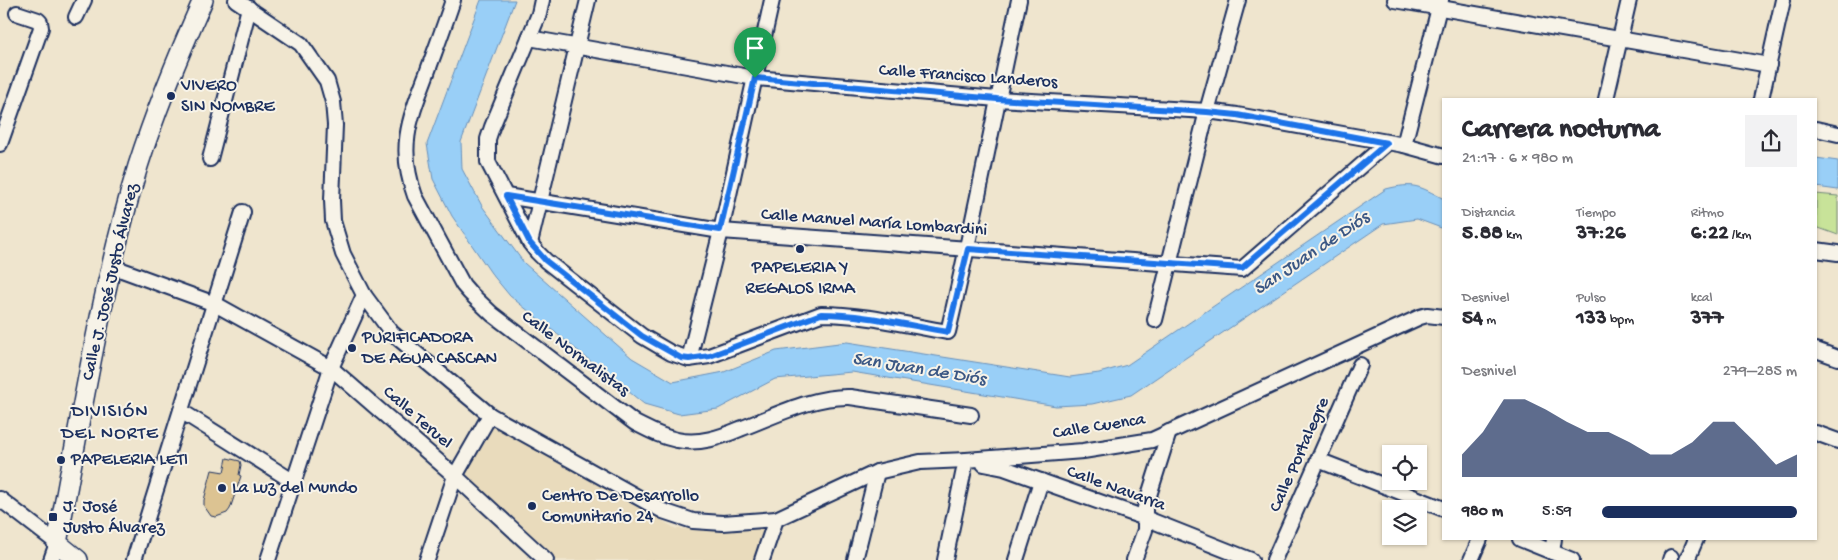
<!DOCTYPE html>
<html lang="es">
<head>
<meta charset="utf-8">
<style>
	body { margin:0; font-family:"Gochi Hand",sans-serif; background:#f2f2f3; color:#2b2b33; height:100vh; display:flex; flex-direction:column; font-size:19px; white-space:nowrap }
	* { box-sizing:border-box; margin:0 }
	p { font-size:16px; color:#7c7c81 }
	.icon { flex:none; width:28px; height:28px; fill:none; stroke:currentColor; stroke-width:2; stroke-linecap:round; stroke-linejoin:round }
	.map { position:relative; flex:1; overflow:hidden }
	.details { position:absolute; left:1442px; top:98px; width:375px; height:442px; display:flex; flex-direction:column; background:#fff; border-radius:0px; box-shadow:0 1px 4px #0004 }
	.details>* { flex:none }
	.controls { position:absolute; left:1382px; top:445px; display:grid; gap:10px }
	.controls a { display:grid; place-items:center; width:45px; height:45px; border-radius:0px; background:#fff; box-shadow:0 1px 4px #0004; font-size:25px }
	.pin { position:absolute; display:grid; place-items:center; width:42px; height:42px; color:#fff; margin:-51px -21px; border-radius:50% 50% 50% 0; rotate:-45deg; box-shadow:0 0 5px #0007 }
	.pin .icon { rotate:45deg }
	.round { display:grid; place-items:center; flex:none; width:52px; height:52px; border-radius:0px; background:#f2f2f3 }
	.head { display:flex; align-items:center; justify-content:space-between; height:85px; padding:0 20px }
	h1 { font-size:28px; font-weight:800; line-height:38px }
	.figures { display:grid; grid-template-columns:repeat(3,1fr); gap:8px; height:85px; padding:5px 20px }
	.figures div { display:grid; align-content:center }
	.figures b { font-size:21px; font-weight:800 }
	.figures small { font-size:14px; font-weight:400 }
	.figures p { font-size:14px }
	.chart { height:140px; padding:10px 20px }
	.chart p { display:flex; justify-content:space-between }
	.chart svg { width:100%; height:90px; margin-top:5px; fill:#1b2f5e; opacity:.7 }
	ul { padding:0 20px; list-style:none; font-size:16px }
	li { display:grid; grid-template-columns:80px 60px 1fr; align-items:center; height:38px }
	li i { height:12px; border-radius:6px; background:#1b2f5e }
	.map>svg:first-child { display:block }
	.built { fill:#e9dbbc }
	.green { fill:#c8e399; stroke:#72897c }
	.water { fill:#99cff7; stroke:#678fba }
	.building { fill:#dcc392; stroke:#1b2f5e }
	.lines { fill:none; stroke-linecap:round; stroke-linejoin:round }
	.street-casing { stroke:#1b2f5e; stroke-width:18 }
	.secondary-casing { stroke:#1b2f5e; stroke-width:22 }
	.street { stroke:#f7f3e8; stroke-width:14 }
	.secondary { stroke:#f7f3e8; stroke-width:19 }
	.route-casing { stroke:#fff; stroke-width:10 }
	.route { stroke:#1a73e8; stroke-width:6 }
	.poi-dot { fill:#1b2f5e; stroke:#f7f3e8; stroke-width:2 }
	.labels { text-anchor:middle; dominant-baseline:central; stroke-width:4; stroke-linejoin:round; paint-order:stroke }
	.street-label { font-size:18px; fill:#1b2f5e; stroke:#f7f3e8 }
	.poi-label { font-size:18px; fill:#1b2f5e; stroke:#f7f3e8; text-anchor:start }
	.water-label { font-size:19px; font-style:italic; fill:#3a5784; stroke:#f7f3e8 }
	.neighbourhood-label { font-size:19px; letter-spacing:1px; fill:#1b2f5e; stroke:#f7f3e8 }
</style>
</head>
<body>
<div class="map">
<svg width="1838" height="560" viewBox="0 0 1838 560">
	<rect width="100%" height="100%" fill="#efe5ce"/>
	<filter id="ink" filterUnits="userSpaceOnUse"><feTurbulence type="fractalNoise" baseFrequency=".02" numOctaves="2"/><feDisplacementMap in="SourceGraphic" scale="10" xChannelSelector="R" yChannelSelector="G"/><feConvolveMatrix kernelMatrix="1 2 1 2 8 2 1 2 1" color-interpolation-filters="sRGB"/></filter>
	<g filter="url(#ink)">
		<path class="built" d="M490,417L676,529L769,527L758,560H551L456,475Z"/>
		<path class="green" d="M1816,194L1838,196V235L1816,227Z"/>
		<g class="water">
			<path d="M481,0H515L461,142L462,169L482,206L524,263L632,358L673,382L724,372L776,351L847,342L1070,377L1099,373L1127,365L1386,189C1414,182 1419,186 1444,199V229L1417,219L1383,224L1131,395L1092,404L1056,406L852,372L775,379L718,409L679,414L644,404L510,296L491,273L452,216L433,179L427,144Z"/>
			<path d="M1816,158L1838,161V190L1816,187Z"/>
		</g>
		<path class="building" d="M227,458L240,461L241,465L239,475L241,476L230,509L227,513L216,517L211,516L204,506V500L212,470L224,472Z"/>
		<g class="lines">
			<g class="street-casing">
				<g id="street">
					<path d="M236,0L301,44L327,81L333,102L335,125L332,200L333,221L343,254L364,295L392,333L490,415L663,511L693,521L723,523L776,519L877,472L920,462L966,460L1083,451L1152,440L1420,317L1427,315L1444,317"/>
					<path d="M453,0C445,24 436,48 427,73C410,118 397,147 415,196L463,285L470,293L492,314L635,423C649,430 661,437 677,440C699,445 721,437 740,429C775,416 812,396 850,397L971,415"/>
					<path d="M542,0L539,14L492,127L488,139V162L530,243L537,252L546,261L642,336L671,353L689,359L709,356L821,314C864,314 906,325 948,332C974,222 995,111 1019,0"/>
					<path d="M1395,0L1769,65"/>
					<path d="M76,17L84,0"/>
					<path d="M529,38L755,78L997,99L1207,111L1237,115L1404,145L1444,156"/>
					<path d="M1606,99L1629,0"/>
					<path d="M1761,99L1783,0"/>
					<path d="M1816,129L1838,134"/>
					<path d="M0,144L41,28L40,22L38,20L17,13"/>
					<path d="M1404,145L1441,0"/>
					<path d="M210,159L249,8"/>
					<path d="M506,196L721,231L1242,269L1387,143"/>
					<path d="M530,243L588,0"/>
					<path d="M1816,250L1838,253"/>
					<path d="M111,266L215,304L331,368L455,476L546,560"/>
					<path d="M1155,320L1207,111L1238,0"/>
					<path d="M1816,350L1838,358"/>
					<path d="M689,359L721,231L772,0"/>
					<path d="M181,411L294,482"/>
					<path d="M1816,433L1838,441"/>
					<path d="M1318,460L1444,509"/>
					<path d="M984,464L1004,468L1145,518L1251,560"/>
					<path d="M0,499L57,543L51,560"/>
					<path d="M1520,539L1572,560"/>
					<path d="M1552,552L1554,539"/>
					<path d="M134,560L243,212"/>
					<path d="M268,560L331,368L364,295"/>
					<path d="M427,560L455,476L490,415"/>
					<path d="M762,560L776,519"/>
					<path d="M855,560L877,472"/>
					<path d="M945,560L966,460"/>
					<path d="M1016,560L1041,481"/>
					<path d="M1134,560L1145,530V508L1169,432"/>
					<path d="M1274,560L1360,365"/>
					<path d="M1471,560L1480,539"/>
					<path d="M1670,560L1671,557"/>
					<path d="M1687,560L1696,539"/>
				</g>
			</g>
			<g class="secondary-casing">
				<path id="secondary" d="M78,560L57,543C81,417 101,289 138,166C156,109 179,54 203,0"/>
			</g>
			<use href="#street" class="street"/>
			<use href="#secondary" class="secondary"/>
		</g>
	</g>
	<g class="lines" filter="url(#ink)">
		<g class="route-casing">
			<path id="route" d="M755,78L997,99L1207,112L1237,115L1387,143L1242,268L968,249L948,332C906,325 864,314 821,314L710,356L689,359L681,358L642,336L546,261L530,243L506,196L720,230Z"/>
		</g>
		<use href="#route" class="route"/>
	</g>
	<g class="poi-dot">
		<circle cx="171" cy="96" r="5"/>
		<circle cx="800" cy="249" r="5"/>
		<circle cx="352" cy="348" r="5"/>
		<circle cx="61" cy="460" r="5"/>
		<circle cx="222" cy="488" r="5"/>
		<circle cx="532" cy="506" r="5"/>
		<rect x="48" y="512" width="10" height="10" rx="2.5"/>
	</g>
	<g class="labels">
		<g class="street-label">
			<text transform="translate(968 77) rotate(4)">Calle Francisco Landeros</text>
			<text transform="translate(874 223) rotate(4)">Calle Manuel María Lombardini</text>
			<text transform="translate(111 282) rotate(-77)">Calle J. José Justo Álvarez</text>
			<text transform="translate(575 354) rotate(37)">Calle Normalistas</text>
			<text transform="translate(417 418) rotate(41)">Calle Teruel</text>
			<text transform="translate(1099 427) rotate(-9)">Calle Cuenca</text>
			<text transform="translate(1300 455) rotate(-66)">Calle Portalegre</text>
			<text transform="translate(1116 489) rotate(20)">Calle Navarra</text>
		</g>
		<g class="poi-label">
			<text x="181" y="86">VIVERO<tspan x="181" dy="21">SIN NOMBRE</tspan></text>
			<text x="800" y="268" text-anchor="middle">PAPELERIA Y<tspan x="800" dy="21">REGALOS IRMA</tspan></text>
			<text x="362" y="338">PURIFICADORA<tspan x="362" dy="21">DE AGUA CASCAN</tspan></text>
			<text x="71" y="460">PAPELERIA LETI</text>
			<text x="232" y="488">La Luz del Mundo</text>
			<text x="542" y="496">Centro De Desarrollo<tspan x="542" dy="21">Comunitario 24</tspan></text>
			<text x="63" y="507">J. José<tspan x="63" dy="21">Justo Álvarez</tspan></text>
		</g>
		<g class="water-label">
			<text transform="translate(1312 254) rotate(-34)">San Juan de Diós</text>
			<text transform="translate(919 370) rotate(9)">San Juan de Diós</text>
		</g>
		<g class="neighbourhood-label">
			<text x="110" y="412">DIVISIÓN<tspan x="110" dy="22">DEL NORTE</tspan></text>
		</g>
	</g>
</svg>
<div class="controls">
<a><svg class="icon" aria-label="locate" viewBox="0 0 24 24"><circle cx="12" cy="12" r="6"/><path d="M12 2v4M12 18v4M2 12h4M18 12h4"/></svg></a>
<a><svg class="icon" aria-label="layers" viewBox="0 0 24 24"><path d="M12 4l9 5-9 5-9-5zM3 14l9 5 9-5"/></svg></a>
</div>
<div class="pin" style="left:755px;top:78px;background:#1e9e55"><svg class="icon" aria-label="arrive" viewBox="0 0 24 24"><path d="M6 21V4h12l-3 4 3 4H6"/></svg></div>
<section class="details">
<div class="head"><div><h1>Carrera nocturna</h1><p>21:17 · 6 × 980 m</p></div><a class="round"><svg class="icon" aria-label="share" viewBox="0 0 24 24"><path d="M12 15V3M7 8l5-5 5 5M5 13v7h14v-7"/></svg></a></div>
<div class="figures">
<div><p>Distancia</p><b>5.88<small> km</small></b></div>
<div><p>Tiempo</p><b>37:26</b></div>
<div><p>Ritmo</p><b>6:22<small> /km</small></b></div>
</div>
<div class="figures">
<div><p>Desnivel</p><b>54<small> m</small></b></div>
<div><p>Pulso</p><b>133<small> bpm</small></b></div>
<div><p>kcal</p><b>377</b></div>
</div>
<div class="chart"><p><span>Desnivel</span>279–285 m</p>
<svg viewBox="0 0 160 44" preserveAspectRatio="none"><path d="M0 44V33L10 22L20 6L30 6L40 11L50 17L60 22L70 22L80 27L90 33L100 33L110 27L120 17L130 17L140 27L150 38L160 33V44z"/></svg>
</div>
<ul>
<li><b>980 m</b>5:59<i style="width:100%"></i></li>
</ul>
</section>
</div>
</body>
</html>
